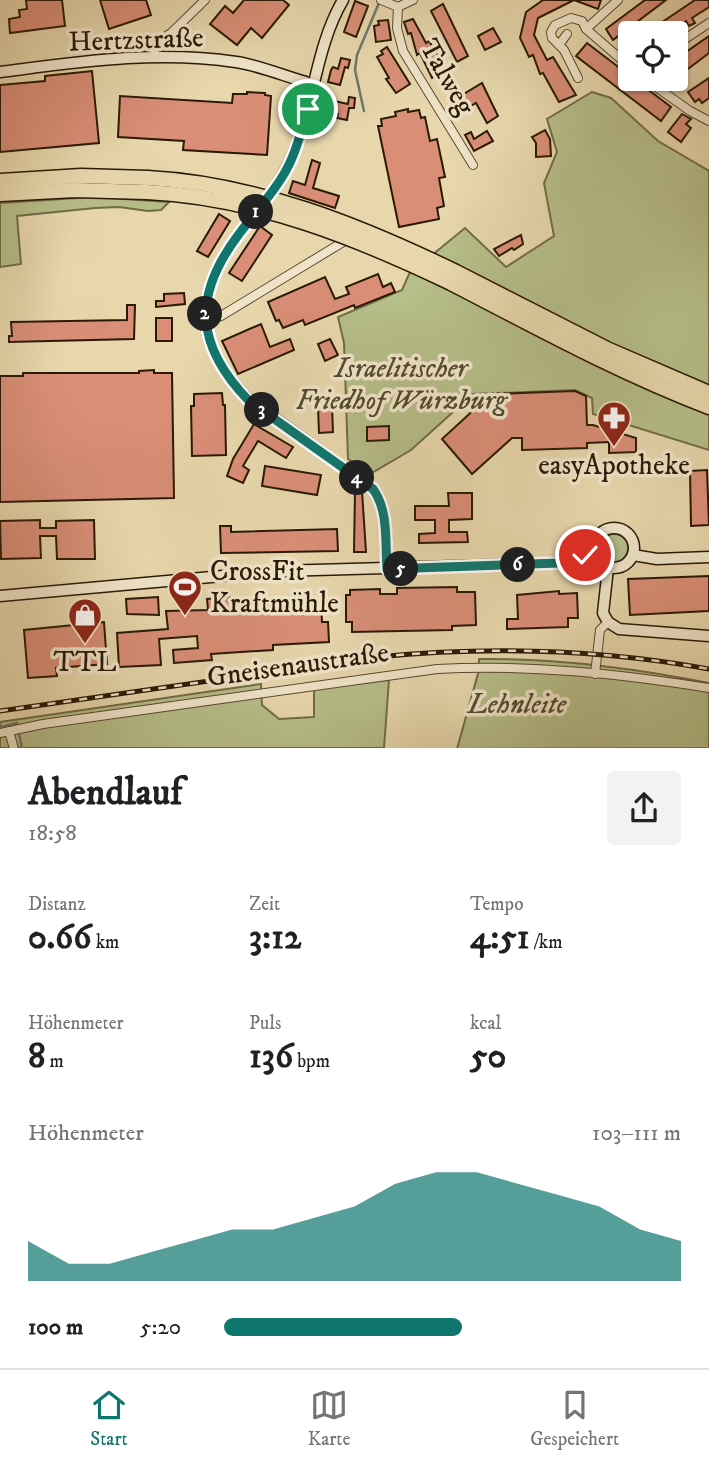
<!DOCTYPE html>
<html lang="de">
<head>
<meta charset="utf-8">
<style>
	body { margin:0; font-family:"IM FELL DW Pica",serif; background:#f2f2f2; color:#202124; height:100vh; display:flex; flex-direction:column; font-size:26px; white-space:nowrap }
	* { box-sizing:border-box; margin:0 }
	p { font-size:23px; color:#757577 }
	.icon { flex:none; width:38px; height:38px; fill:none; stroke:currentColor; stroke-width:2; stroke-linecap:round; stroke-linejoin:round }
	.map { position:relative; height:748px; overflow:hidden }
	.sheet { display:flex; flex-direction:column; background:#fff; flex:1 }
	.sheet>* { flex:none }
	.tools { position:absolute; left:618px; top:21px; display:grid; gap:14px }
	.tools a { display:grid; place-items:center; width:70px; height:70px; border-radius:7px; background:#fff; box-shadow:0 2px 5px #0004; font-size:35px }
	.pin { position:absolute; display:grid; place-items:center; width:60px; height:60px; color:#fff; margin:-30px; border:4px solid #fff; border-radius:50%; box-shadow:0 2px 7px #0007 }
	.km { position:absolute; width:35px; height:35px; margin:-18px; border-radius:50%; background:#222; color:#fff; font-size:19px; line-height:35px; text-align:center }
	.round { display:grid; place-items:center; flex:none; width:74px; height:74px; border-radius:7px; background:#f2f2f2 }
	.headline { display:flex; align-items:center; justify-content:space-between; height:119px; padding:0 28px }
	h1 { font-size:38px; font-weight:700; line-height:52px }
	.figures { display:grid; grid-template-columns:repeat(3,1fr); gap:10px; height:119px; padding:7px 28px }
	.figures div { display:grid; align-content:center }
	.figures b { font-size:35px; font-weight:700 }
	.figures small { font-size:19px; font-weight:400 }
	.figures p { font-size:19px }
	.chart { height:196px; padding:14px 28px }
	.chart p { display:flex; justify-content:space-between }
	.chart svg { width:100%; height:126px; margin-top:7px; fill:#0f766e; opacity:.7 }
	ul { padding:0 28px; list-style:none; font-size:23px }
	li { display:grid; grid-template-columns:112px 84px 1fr; align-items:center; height:52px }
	li i { height:18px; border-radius:9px; background:#0f766e }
	.menu { display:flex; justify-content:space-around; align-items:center; height:98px; border-top:2px solid #e0e0e0; background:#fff; font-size:19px; color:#757577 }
	.menu a { display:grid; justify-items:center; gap:4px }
	.menu .active { color:#0f766e }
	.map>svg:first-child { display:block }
	.green { fill:#b6be89; stroke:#706c48; stroke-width:2 }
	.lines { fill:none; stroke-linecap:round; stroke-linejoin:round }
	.stream { stroke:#6d786e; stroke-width:2.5 }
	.building { fill:#da8e78; stroke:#2a1906; stroke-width:2 }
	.street-casing { stroke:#5a4830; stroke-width:10 }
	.secondary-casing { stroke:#2a1906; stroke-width:13 }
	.highway-casing { stroke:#2a1906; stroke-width:17 }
	.street { stroke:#f0e5ca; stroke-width:8 }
	.secondary { stroke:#f0e5ca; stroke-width:10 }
	.highway { stroke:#e8d7ad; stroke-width:14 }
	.rail-casing { stroke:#2a1906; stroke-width:5 }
	.rail { stroke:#f0e5ca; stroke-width:2.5; stroke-dasharray:8; stroke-linecap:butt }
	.highway-bridge-casing { stroke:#2a1906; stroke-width:17; stroke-linecap:butt }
	.highway-bridge { stroke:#e8d7ad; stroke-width:14 }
	.route-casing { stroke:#fff; stroke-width:14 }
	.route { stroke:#0f766e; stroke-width:9 }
	.labels { text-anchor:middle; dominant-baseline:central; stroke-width:7; stroke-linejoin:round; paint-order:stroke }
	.street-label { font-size:28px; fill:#2a1906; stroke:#f0e5ca }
	.park-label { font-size:28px; font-style:italic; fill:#544b2d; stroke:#f0e5ca }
	.poi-label { font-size:28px; fill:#2a1906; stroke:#f0e5ca }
</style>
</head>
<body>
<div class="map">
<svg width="709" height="749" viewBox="0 0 709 749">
	<rect width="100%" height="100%" fill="#e8d7ad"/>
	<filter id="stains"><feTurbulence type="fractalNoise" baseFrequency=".00286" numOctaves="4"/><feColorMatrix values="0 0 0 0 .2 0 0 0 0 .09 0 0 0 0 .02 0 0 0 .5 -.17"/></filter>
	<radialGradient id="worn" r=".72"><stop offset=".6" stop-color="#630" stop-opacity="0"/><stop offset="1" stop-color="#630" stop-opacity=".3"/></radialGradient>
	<g class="green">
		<path d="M592,92L611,98L658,141L709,171V450L593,414L592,398L575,390L473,394L411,450L370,474L348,459L344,343L338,317L402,290L409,274L465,228L506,267L554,236L544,183L557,152L547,119Z"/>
		<path d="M94,197L169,202L161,210L148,211L119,207L95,208L17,216L21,264L0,267V203Z"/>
		<circle cx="614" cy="548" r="14"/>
		<path d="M479,659C556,658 634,668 709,683V748L457,749L479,670Z"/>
		<path d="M389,680L384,748H0V722L261,684L262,705L279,719L314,717V688Z"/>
	</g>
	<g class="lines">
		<g class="stream">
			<path d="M364,111L355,70L357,55L379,3"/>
			<path d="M0,727L17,723L22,749"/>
		</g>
	</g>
	<g class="building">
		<path d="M26,0H62L65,26L10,33L9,19L20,17L19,10L27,9Z"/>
		<path d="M100,0H146L151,15L109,29Z"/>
		<path d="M244,0H283L289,5L262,38L251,28L237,45L210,24L225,6L233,13Z"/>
		<path d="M543,0H601L598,9L574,0L538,18L534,35L547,60L553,57L576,95L559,102L543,73L540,74L533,55L529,57L520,38L526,12Z"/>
		<path d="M645,0H666L613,40L606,29Z"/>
		<path d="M695,0H709V7L692,18L695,23L689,26L686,21L676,27L680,33H646Z"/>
		<path d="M355,1L368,6L356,37L344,32Z"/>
		<path d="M443,4L468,56L457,62L431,11Z"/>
		<path d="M413,19L426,43L429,41L447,70L432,78L420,53L417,55L411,33L408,34L404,22Z"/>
		<path d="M388,20L391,40L376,42L374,26L379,25L378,21Z"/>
		<path d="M493,28L501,42L485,50L478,36Z"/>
		<path d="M709,36V53L676,78V59Z"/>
		<path d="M587,43L630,76V79H634L671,107L661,121L576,56Z"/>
		<path d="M387,47L410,84L396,93L386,79L389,78L377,57L383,54L381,51Z"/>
		<path d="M341,58L350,60L348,68L345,67L340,85L328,82L331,70L333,67L338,69Z"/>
		<path d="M92,71L99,143L0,152V85L45,81V76Z"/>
		<path d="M709,78V98L702,103L699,99L695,102L688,92Z"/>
		<path d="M482,83L498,116L487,123L476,103L464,110L454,94L460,91L462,95Z"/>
		<path d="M247,92L265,93V95L271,96L267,155L183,150L184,141L118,137L120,96L232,103L233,94H247Z"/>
		<path d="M349,97L355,98L354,108H349L347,120L337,118L338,114L323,111L325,99L348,104Z"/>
		<path d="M408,109V112L419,110L421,118L425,117L430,141L437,139L445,177L439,178L444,206L437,208L439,219L399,227L378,126H382L381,119L396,116L395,112Z"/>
		<path d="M682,114L691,119L686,124L691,128L681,142L668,132Z"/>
		<path d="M545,130L550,139L551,156L536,157V143L532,137Z"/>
		<path d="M487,131L493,141L474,151L465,135L471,132L474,139Z"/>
		<path d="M312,160L320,163L313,188L339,196L335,208L289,193L293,181L305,185Z"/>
		<path d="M219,214L230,221L208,257L197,251Z"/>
		<path d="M260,226L272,235L242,281L229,273Z"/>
		<path d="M521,235L523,244L514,250L512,248L499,256L494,249Z"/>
		<path d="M378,274L383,287L391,283L395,292L355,308L354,305L305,325L303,320L283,328L279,320L276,321L268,302L325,277L335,299L349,294L346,287Z"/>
		<path d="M184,293L185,304L156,307V301H164V294Z"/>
		<path d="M127,305H135L134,339L9,342V336H12L11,322L127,320Z"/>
		<rect x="156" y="318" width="16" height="23"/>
		<path d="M261,324L270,347L290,339L294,350L238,374L222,341Z"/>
		<path d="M330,339L338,355L325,361L318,344Z"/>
		<path d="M154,370V373H172L174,498L0,502V376H23V373H139V371Z"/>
		<path d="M575,391L586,396L587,425H593L636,438V452L609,453V442L587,443V448L522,450V438H512L472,474L442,439L491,394Z"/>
		<path d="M222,393L223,405H225L226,455L192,456L191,406H194V394Z"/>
		<path d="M332,406L333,432L319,433L318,407Z"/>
		<path d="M254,424L293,447L286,458L258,441L243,466L249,470L243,483L227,476L233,459Z"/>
		<path d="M389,426V440L367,441V427Z"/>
		<path d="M265,466L321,475L317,495L262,486Z"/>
		<path d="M707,470L709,525L691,526L690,471Z"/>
		<path d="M355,491H362L366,552H354Z"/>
		<path d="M448,493H472V519L449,520V532H467L468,542L419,543V534L435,533V520H415V506H449Z"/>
		<path d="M40,520V528H56V521L94,520L95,559H57L56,536H40L41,558L1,559L0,521Z"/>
		<path d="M220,526H231V532L337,529L338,551L221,553Z"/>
		<path d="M709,576V611L630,615L628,579Z"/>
		<path d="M457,587V592H475L476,625L452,626V630L352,632V622H346V595H350V590L380,589V594H397V588Z"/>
		<path d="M559,591V594L577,593L578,618H568V627L507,629V619H518L517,595Z"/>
		<path d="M158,597L159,615L127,614L126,599Z"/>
		<path d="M230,597L231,610L269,608V602L321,600L322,622H328L329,642L273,645V650L211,654L212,660L174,663L173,650L198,648L197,636L159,639L161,665L119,667L117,633L168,629L166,611L208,610L207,599Z"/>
		<path d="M104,622L107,664L56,668L57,676L28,678L24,630Z"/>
	</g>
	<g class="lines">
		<g class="street-casing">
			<g id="street">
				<path d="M381,0L398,7L413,0"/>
				<path d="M618,0L586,29L630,67"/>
				<path d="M398,7L397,28L403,51L473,165"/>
				<path d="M559,45L567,34"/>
				<path d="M676,45L709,23"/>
				<path d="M154,56L156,43L171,33L205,0"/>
				<path d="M578,78L564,50L552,38L551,32L555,25L571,18L582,21L586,29"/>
				<path d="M645,79L690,111L709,121"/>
				<path d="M206,321L221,316L348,239"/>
				<path d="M595,674L600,630L608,622"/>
				<path d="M9,731L14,749"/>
				<path d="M0,733L43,724L437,669C528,664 620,674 709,688"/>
			</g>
		</g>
		<g class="secondary-casing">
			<g id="secondary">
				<path d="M343,0C316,46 314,103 294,152C282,184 258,208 238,235C191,298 195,345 249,400L373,489C389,511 385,543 387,569"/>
				<path d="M0,72C79,62 156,50 236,62C259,65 289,78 313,84"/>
				<circle cx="614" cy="548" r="20"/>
				<path d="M633,555L657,559L709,557"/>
				<path d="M608,568L603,613L608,622L619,629L709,636"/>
				<path d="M0,596L279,571L559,563L594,553"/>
			</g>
		</g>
		<g class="highway-casing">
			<g id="highway">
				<path d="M0,181L81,176L148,178"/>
				<path d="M0,194L75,190L147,192"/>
				<path d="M456,272L609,350L709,393"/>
				<path d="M451,283C536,327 620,373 709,407"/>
			</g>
		</g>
		<use href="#street" class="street"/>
		<use href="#secondary" class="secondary"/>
		<use href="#highway" class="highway"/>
		<g class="rail-casing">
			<path id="rail" d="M0,711L377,657C489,646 598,649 709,669"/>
		</g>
		<use href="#rail" class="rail"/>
		<g class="highway-bridge-casing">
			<g id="highway-bridge">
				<path d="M148,178C257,184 359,225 456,272"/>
				<path d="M147,192C255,197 355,237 451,283"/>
			</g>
		</g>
		<use href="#highway-bridge" class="highway-bridge"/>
	</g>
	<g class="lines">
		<g class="route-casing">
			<path id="route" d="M308,109C301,131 296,154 284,174C271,196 254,214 239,234C192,296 195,345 249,401L373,489C389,511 385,543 387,569L559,563L585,555"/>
		</g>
		<use href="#route" class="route"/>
	</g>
	<defs>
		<g id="pharmacy-pin" transform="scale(1.75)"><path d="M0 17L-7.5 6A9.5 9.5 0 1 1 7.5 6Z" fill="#8f2418" stroke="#f0e5ca"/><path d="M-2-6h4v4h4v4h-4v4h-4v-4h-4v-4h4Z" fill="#fff"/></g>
		<g id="stadium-pin" transform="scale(1.75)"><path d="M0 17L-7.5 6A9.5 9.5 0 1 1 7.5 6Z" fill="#8f2418" stroke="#f0e5ca"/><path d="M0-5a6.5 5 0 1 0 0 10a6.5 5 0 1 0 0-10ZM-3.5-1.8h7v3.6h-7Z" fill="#fff"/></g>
		<g id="shop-pin" transform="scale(1.75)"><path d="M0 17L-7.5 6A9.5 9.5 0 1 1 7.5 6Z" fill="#8f2418" stroke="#f0e5ca"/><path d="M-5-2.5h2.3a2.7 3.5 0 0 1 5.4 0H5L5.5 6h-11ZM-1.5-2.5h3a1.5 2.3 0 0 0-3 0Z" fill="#fff"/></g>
	</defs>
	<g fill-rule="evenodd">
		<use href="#pharmacy-pin" x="614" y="418"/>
		<use href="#stadium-pin" x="185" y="587"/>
		<use href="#shop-pin" x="85" y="615"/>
	</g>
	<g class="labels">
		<g class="street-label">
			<text transform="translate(136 40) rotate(-2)">Hertzstraße</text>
			<text transform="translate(447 77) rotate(60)">Talweg</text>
			<text transform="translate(298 665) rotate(-8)">Gneisenaustraße</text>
		</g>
		<g class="park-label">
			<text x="401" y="368">Israelitischer<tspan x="401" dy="32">Friedhof Würzburg</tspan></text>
			<text x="517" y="704">Lehnleite</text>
		</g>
		<g class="poi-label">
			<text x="614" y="465">easyApotheke</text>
			<text x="210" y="571" text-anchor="start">CrossFit<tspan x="210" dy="32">Kraftmühle</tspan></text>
			<text x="85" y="662">TTL</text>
		</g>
	</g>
	<rect width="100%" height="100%" filter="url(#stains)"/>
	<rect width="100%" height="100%" fill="url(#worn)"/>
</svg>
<div class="tools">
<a><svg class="icon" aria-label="locate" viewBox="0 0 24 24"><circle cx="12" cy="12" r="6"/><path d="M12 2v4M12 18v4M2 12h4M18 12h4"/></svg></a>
</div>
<div class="pin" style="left:308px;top:109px;background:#1e9e55"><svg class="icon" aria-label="arrive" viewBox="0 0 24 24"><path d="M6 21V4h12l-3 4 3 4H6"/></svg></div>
<div class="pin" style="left:585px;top:555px;background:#d93025"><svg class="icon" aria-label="check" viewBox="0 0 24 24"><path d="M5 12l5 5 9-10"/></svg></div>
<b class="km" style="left:256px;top:212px">1</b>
<b class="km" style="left:205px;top:314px">2</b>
<b class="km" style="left:262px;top:410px">3</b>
<b class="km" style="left:357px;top:478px">4</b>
<b class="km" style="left:401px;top:569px">5</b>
<b class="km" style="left:518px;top:565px">6</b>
</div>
<section class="sheet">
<div class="headline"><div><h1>Abendlauf</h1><p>18:58</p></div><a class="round"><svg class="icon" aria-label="share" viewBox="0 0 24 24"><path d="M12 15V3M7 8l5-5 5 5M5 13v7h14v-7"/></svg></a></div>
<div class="figures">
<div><p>Distanz</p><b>0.66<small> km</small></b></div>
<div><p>Zeit</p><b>3:12</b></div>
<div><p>Tempo</p><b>4:51<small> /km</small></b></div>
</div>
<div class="figures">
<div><p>Höhenmeter</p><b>8<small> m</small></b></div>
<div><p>Puls</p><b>136<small> bpm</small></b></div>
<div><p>kcal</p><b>50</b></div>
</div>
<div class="chart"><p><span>Höhenmeter</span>103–111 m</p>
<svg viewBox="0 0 160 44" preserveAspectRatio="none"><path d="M0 44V30L10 38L20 38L30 34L40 30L50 26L60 26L70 22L80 18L90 10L100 6L110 6L120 10L130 14L140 18L150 26L160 30V44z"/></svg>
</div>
<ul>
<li><b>100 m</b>5:20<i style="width:52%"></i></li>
</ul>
</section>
<nav class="menu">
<a class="active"><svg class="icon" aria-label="home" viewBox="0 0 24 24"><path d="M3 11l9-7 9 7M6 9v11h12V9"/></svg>Start</a>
<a><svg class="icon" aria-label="map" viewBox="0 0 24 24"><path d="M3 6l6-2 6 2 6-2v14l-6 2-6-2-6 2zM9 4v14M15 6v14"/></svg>Karte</a>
<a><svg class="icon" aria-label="saved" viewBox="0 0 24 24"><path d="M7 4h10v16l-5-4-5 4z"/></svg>Gespeichert</a>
</nav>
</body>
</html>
